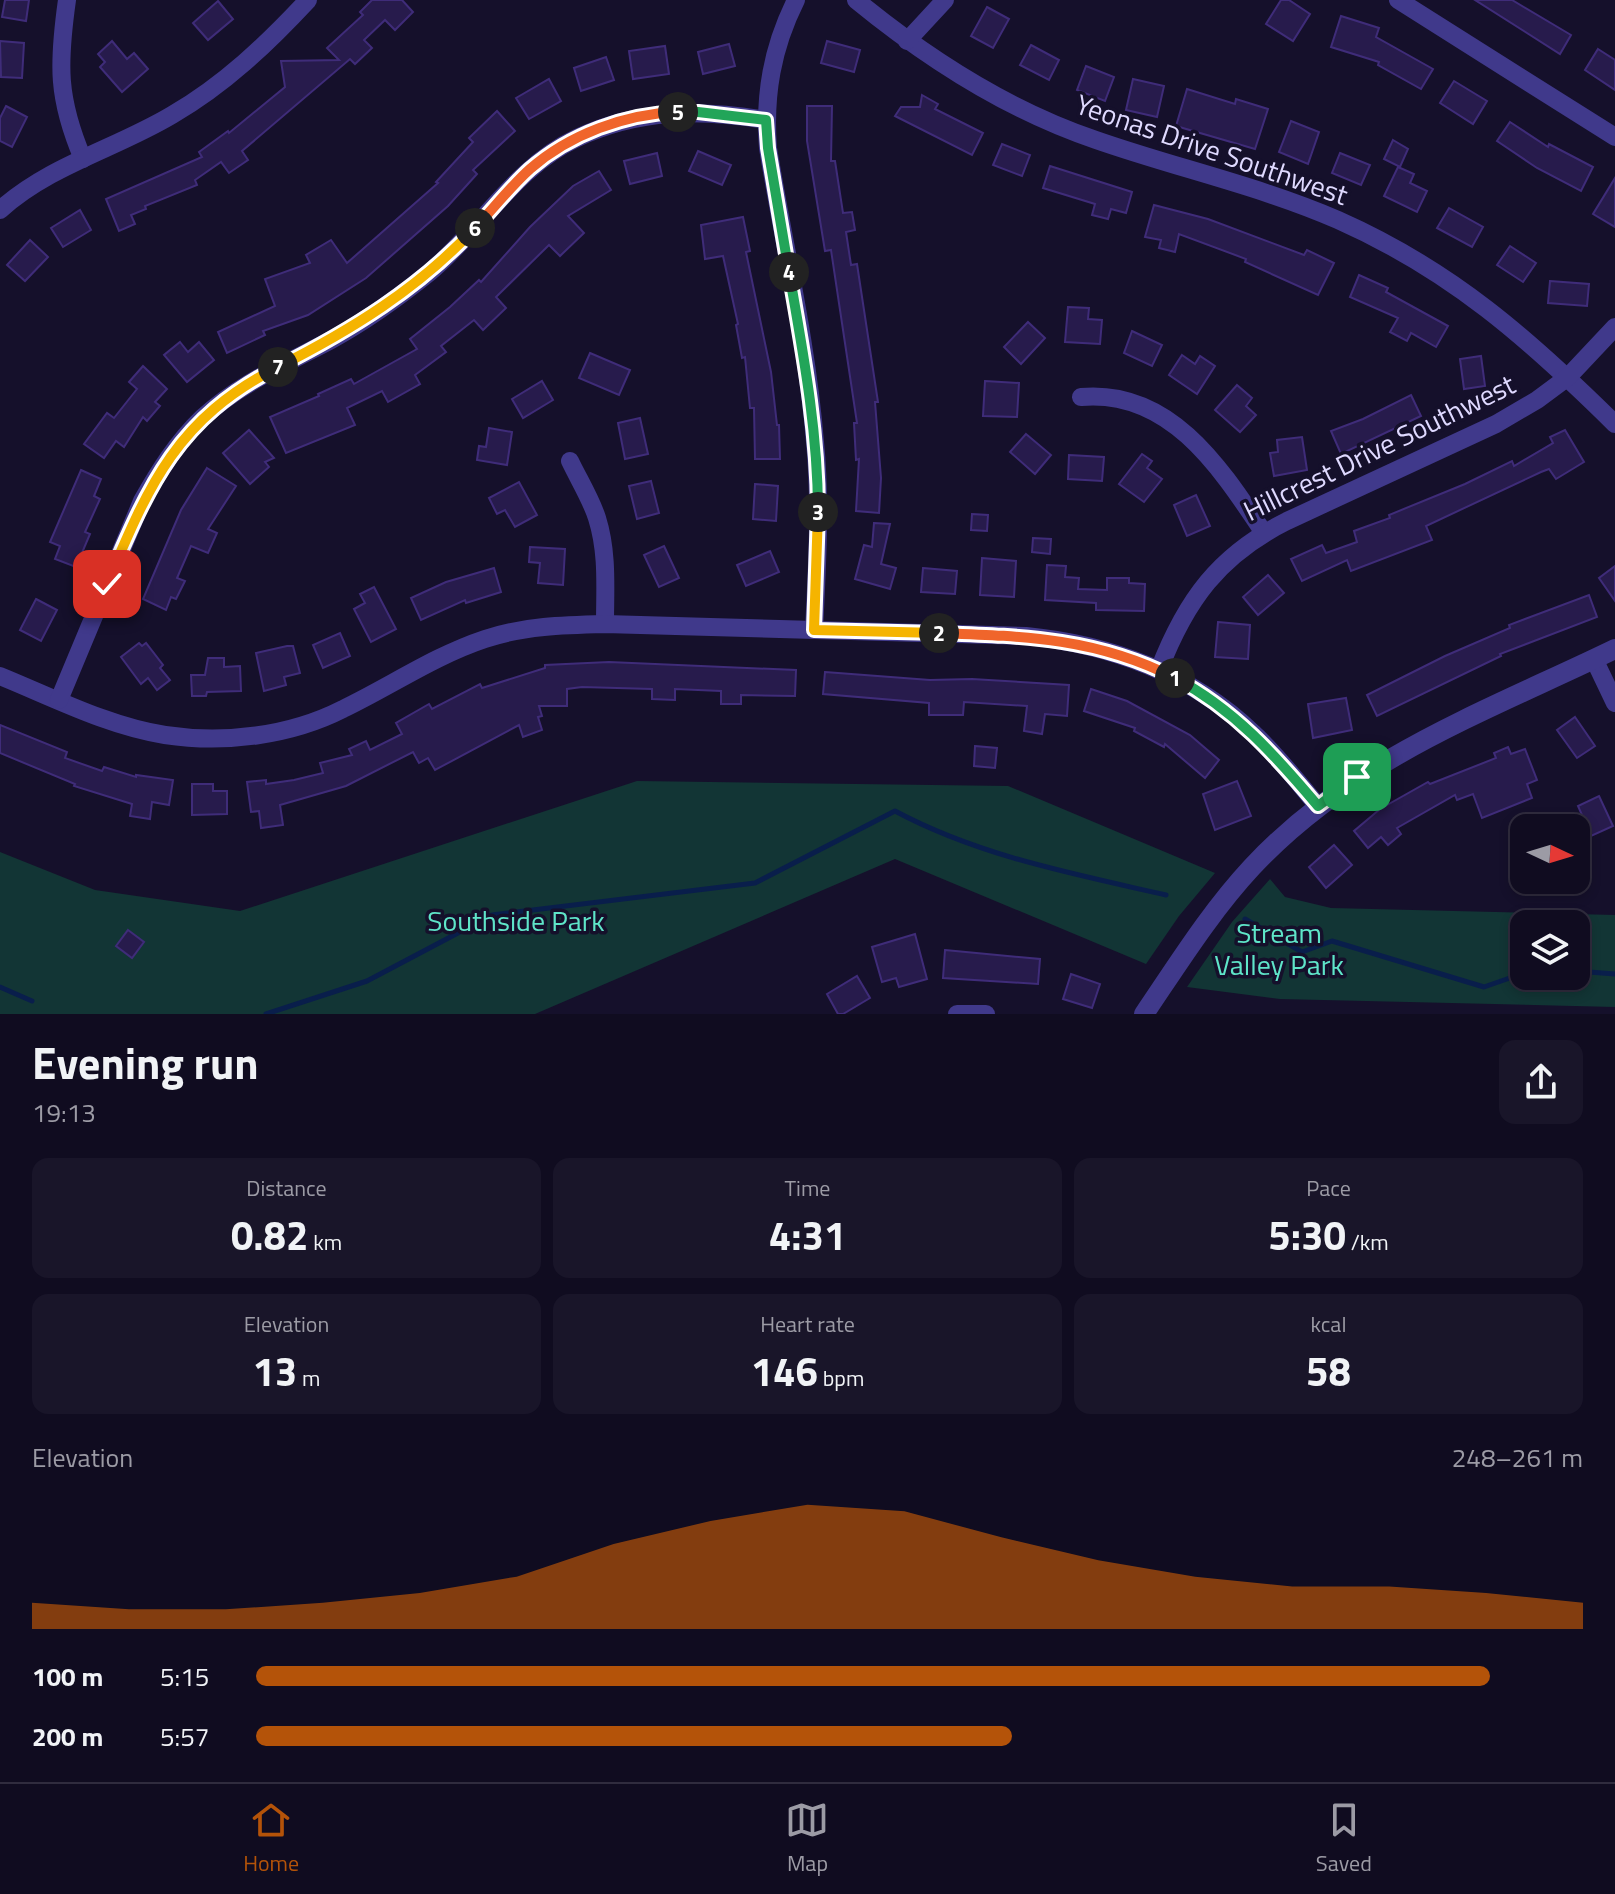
<!DOCTYPE html>
<html lang="en">
<head>
<meta charset="utf-8">
<style>
	body { margin:0; font-family:"Titillium Web",sans-serif; background:#191529; color:#f1f3f6; height:100vh; display:flex; flex-direction:column; font-size:30px; white-space:nowrap }
	* { box-sizing:border-box; margin:0 }
	p { font-size:26px; color:#9c9ba5 }
	.icon { flex:none; width:44px; height:44px; fill:none; stroke:currentColor; stroke-width:2; stroke-linecap:round; stroke-linejoin:round }
	.map { position:relative; height:1014px; overflow:hidden }
	.details { display:flex; flex-direction:column; background:#100c20; flex:1 }
	.details>* { flex:none }
	.needle { width:52px; rotate:94deg }
	.controls { position:absolute; left:1510px; top:814px; display:grid; gap:16px }
	.controls a { display:grid; place-items:center; width:80px; height:80px; border-radius:16px; background:#100c20; box-shadow:0 4px 12px #0003,0 0 0 2px #302c3e; font-size:40px }
	.pin { position:absolute; display:grid; place-items:center; width:68px; height:68px; color:#fff; margin:-34px; border-radius:16px; box-shadow:0 4px 12px #0006 }
	.km { position:absolute; width:40px; height:40px; margin:-20px; border-radius:50%; background:#222; color:#fff; font-size:22px; line-height:40px; text-align:center }
	.round { display:grid; place-items:center; flex:none; width:84px; height:84px; border-radius:16px; background:#191529 }
	.summary { display:flex; align-items:center; justify-content:space-between; height:136px; padding:0 32px }
	h1 { font-size:44px; font-weight:700; line-height:60px }
	.metrics { display:grid; grid-template-columns:repeat(3,1fr); gap:12px; height:136px; padding:8px 32px }
	.metrics div { display:grid; align-content:center; border-radius:16px; background:#191529; text-align:center }
	.metrics b { font-size:40px; font-weight:700 }
	.metrics small { font-size:22px; font-weight:400 }
	.metrics p { font-size:22px }
	.chart { height:224px; padding:16px 32px }
	.chart p { display:flex; justify-content:space-between }
	.chart svg { width:100%; height:144px; margin-top:8px; fill:#b45309; opacity:.7 }
	ul { padding:0 32px; list-style:none; font-size:26px }
	li { display:grid; grid-template-columns:128px 96px 1fr; align-items:center; height:60px }
	li i { height:20px; border-radius:10px; background:#b45309 }
	.tab-bar { display:flex; justify-content:space-around; align-items:center; height:112px; border-top:2px solid #302c3e; background:#100c20; font-size:22px; color:#9c9ba5 }
	.tab-bar a { display:grid; justify-items:center; gap:4px }
	.tab-bar .current { color:#b45309 }
	.map>svg:first-child { display:block }
	.green { fill:#123535; fill-rule:evenodd }
	.lines { fill:none; stroke-linecap:round; stroke-linejoin:round }
	.stream { stroke:#091e4b; stroke-width:5 }
	.building { fill:#271b4c; stroke:#3f2c79; stroke-width:2 }
	.minor { stroke:#40398b; stroke-width:18 }
	.tertiary { stroke:#40398b; stroke-width:20 }
	.split-1-casing { stroke:#fff; stroke-width:16 }
	.split-2-casing { stroke:#fff; stroke-width:16 }
	.split-3-casing { stroke:#fff; stroke-width:16 }
	.split-4-casing { stroke:#fff; stroke-width:16 }
	.split-5-casing { stroke:#fff; stroke-width:16 }
	.split-6-casing { stroke:#fff; stroke-width:16 }
	.split-7-casing { stroke:#fff; stroke-width:16 }
	.split-8-casing { stroke:#fff; stroke-width:16 }
	.split-1 { stroke:#22a559; stroke-width:10 }
	.split-2 { stroke:#f0652b; stroke-width:10 }
	.split-3 { stroke:#f5b400; stroke-width:10 }
	.split-4 { stroke:#22a559; stroke-width:10 }
	.split-5 { stroke:#22a559; stroke-width:10 }
	.split-6 { stroke:#f0652b; stroke-width:10 }
	.split-7 { stroke:#f5b400; stroke-width:10 }
	.split-8 { stroke:#f5b400; stroke-width:10 }
	.labels { text-anchor:middle; dominant-baseline:central; stroke-width:7; stroke-linejoin:round; paint-order:stroke }
	.street-label { font-size:28px; fill:#dfd9ff; stroke:#15102b }
	.park-label { font-size:28px; fill:#5fe5c9; stroke:#15102b }
</style>
</head>
<body>
<div class="map">
<svg width="1615" height="1014" viewBox="0 0 1615 1014">
	<rect width="100%" height="100%" fill="#15102b"/>
	<g class="green">
		<path d="M637,781L1008,786L1215,873L1179,916L1146,964L895,859L535,1014H0V852L95,890L240,911Z"/>
		<path d="M1270,879L1285,897L1331,908L1615,915V1007L1280,999L1187,987L1232,922ZM1576,924V976H1524V924Z"/>
	</g>
	<g class="lines">
		<g class="stream">
			<path d="M1245,919L1302,952L1332,941L1484,987L1524,973"/>
			<path d="M1576,971L1615,974"/>
			<path d="M0,987L32,1001"/>
			<path d="M266,1014L367,981L492,915L755,883L895,811C979,856 1074,874 1166,895"/>
		</g>
	</g>
	<g class="building">
		<path d="M5,0H29L26,21L2,17Z"/>
		<path d="M372,0H402L413,12L395,30L385,20L364,40L372,48L355,64L350,59L242,151L248,160L229,173L221,162L195,180L197,185L145,206L146,209L131,215L135,224L119,231L106,199L202,157L199,152L228,131L229,133L285,87L281,61L339,60L327,48L363,15L360,12Z"/>
		<path d="M1281,0H1289L1310,14L1293,41L1266,24Z"/>
		<path d="M1475,0H1512L1571,35L1560,54Z"/>
		<path d="M218,1L233,19L208,40L193,23Z"/>
		<path d="M987,7L1009,19L993,48L971,36Z"/>
		<path d="M1341,16L1379,28L1376,37L1433,69L1421,89L1378,65L1379,62L1331,47Z"/>
		<path d="M0,41L24,43L22,78L1,77Z"/>
		<path d="M112,41L127,59L134,53L148,69L122,92L100,67L105,62L98,54Z"/>
		<path d="M827,41L860,50L854,72L821,63Z"/>
		<path d="M729,44L735,66L703,74L698,52Z"/>
		<path d="M1031,45L1059,60L1049,80L1020,65Z"/>
		<path d="M665,46L669,74L633,79L629,51Z"/>
		<path d="M1598,49L1615,60V90L1585,70Z"/>
		<path d="M606,57L614,80L581,91L574,68Z"/>
		<path d="M1086,66L1114,77L1105,101L1077,90Z"/>
		<path d="M549,79L561,101L529,119L516,98Z"/>
		<path d="M1133,79L1164,86L1157,117L1126,110Z"/>
		<path d="M1454,81L1487,101L1473,124L1440,103Z"/>
		<path d="M1187,89L1235,104L1236,99L1268,109L1255,149L1176,126Z"/>
		<path d="M922,95L938,104L935,109L983,133L972,155L895,116L901,107H920Z"/>
		<path d="M6,106L27,117L12,147L0,141V118Z"/>
		<path d="M807,106H832L831,161H835L843,213L852,212L855,230L846,232L851,265L857,264L878,402H875L881,478L879,513L856,511L859,459L856,460L854,423H857L831,250L825,251L807,141Z"/>
		<path d="M497,111L515,131L473,170L477,174L448,206L366,278L308,315L263,331L265,335L227,353L218,332L275,306L265,279L310,263L306,255L331,240L347,263L438,183L436,182L473,142L469,138Z"/>
		<path d="M1291,121L1319,132L1308,164L1279,152Z"/>
		<path d="M1510,122L1548,147L1549,144L1593,167L1581,191L1537,168L1497,141Z"/>
		<path d="M1393,140L1408,149L1400,167L1384,159Z"/>
		<path d="M1002,144L1030,155L1022,176L993,165Z"/>
		<path d="M698,151L731,165L722,185L689,171Z"/>
		<path d="M657,153L662,176L630,184L624,161Z"/>
		<path d="M1340,153L1370,165L1361,185L1332,173Z"/>
		<path d="M1050,166L1132,192L1126,213L1111,209L1108,219L1092,215L1095,204L1043,188Z"/>
		<path d="M1398,167L1414,174L1410,183L1427,191L1417,212L1384,196Z"/>
		<path d="M599,171L611,190L568,216L584,233L560,256L549,245L496,297L506,308L483,330L474,320L441,346L446,352L415,375L420,384L388,402L382,391L347,408L355,425L286,453L270,417L319,396L318,394L351,379L354,384L417,349L410,339L450,307L479,280L481,282L530,227L573,186Z"/>
		<path d="M1615,178V227L1593,214Z"/>
		<path d="M1154,205L1208,219L1304,255L1307,250L1334,263L1318,295L1245,262L1246,259L1179,234L1175,252L1159,248L1161,240L1145,237Z"/>
		<path d="M1449,208L1483,227L1472,247L1437,228Z"/>
		<path d="M80,210L91,230L63,247L51,228Z"/>
		<path d="M743,217L750,251L746,252L771,372L777,425H779L780,459H755L754,408H750L745,357L742,358L736,325L738,324L723,256L705,259L701,225Z"/>
		<path d="M30,240L48,257L25,281L7,265Z"/>
		<path d="M1510,246L1536,263L1523,282L1497,265Z"/>
		<path d="M1359,275L1388,288L1386,292L1448,326L1436,347L1411,333L1407,341L1390,332L1398,318L1350,297Z"/>
		<path d="M1550,281L1589,284L1587,306L1548,303Z"/>
		<path d="M1068,307L1089,308L1088,319L1102,320L1100,344L1065,342Z"/>
		<path d="M1028,322L1045,338L1021,364L1004,347Z"/>
		<path d="M1132,331L1162,345L1152,366L1124,353Z"/>
		<path d="M180,342L188,352L199,342L214,360L187,382L164,355Z"/>
		<path d="M590,353L630,370L619,395L579,378Z"/>
		<path d="M1182,355L1195,364L1200,356L1215,366L1197,394L1169,375Z"/>
		<path d="M1481,356L1485,386L1464,389L1460,359Z"/>
		<path d="M143,366L167,389L155,402L160,406L147,421L143,417L124,447L116,441L104,458L84,444L107,413L114,418L137,389L129,382Z"/>
		<path d="M542,381L553,400L523,418L512,399Z"/>
		<path d="M985,381L1019,383L1017,417L983,416Z"/>
		<path d="M1237,385L1252,398L1246,406L1256,415L1240,432L1215,410Z"/>
		<path d="M1411,395L1421,416L1341,454L1331,431L1363,419Z"/>
		<path d="M640,418L648,454L625,459L618,423Z"/>
		<path d="M489,428L512,432L507,465L477,460L479,446L486,447Z"/>
		<path d="M249,430L274,458L265,462L269,467L250,484L223,453Z"/>
		<path d="M1565,430L1584,462L1556,479L1549,469L1541,472L1426,526L1432,540L1351,571L1347,560L1302,581L1291,559L1322,545L1326,553L1357,542L1354,531L1390,518L1389,515L1465,484L1512,461L1514,466L1553,443L1550,437Z"/>
		<path d="M1026,434L1051,455L1035,474L1010,452Z"/>
		<path d="M1302,437L1307,470L1274,476L1270,453L1278,452L1277,440Z"/>
		<path d="M1142,454L1152,461L1147,468L1162,479L1144,502L1119,484Z"/>
		<path d="M1069,455L1104,457L1102,481L1068,479Z"/>
		<path d="M207,468L236,486L208,529L217,533L208,553L191,546L177,578L185,581L176,599L171,597L166,610L143,599L181,510Z"/>
		<path d="M81,470L101,479L94,496L100,499L85,532L90,534L76,567L55,559L60,546L50,542Z"/>
		<path d="M651,481L659,513L637,519L629,486Z"/>
		<path d="M519,482L537,515L515,527L505,510L497,514L489,498Z"/>
		<path d="M755,484L778,486L776,521L753,519Z"/>
		<path d="M1196,495L1210,526L1187,536L1174,505Z"/>
		<path d="M972,514L988,515L987,531L971,530Z"/>
		<path d="M874,523L890,524L881,564L896,568L890,589L855,579L864,545L872,547Z"/>
		<path d="M1033,538L1051,539L1050,554L1032,552Z"/>
		<path d="M664,546L679,578L659,587L644,555Z"/>
		<path d="M530,547L565,549L563,585L538,583L540,563L529,562Z"/>
		<path d="M770,551L779,572L746,586L737,565Z"/>
		<path d="M982,558L1016,561L1014,597L980,595Z"/>
		<path d="M1047,565L1066,566L1065,577L1079,578L1078,589L1107,590V578H1129V583L1145,584L1144,611L1096,610V603L1045,600Z"/>
		<path d="M1615,566V601L1599,578Z"/>
		<path d="M494,568L501,592L466,603L465,600L421,620L411,598L446,582Z"/>
		<path d="M923,568L957,571L955,594L921,592Z"/>
		<path d="M1268,575L1284,593L1258,615L1243,597Z"/>
		<path d="M374,587L396,629L371,642L354,609L365,603L360,594Z"/>
		<path d="M1589,595L1597,617L1500,654L1501,656L1377,716L1367,695L1445,656L1510,628L1509,625Z"/>
		<path d="M36,599L57,610L41,641L20,630Z"/>
		<path d="M1218,622L1250,625L1248,659L1215,657Z"/>
		<path d="M340,633L350,656L323,668L313,645Z"/>
		<path d="M139,643L142,646L146,643L163,665L160,668L170,680L157,690L148,678L141,684L121,657Z"/>
		<path d="M287,646H293L300,673L284,677L286,685L264,691L256,653Z"/>
		<path d="M208,658H224V667L240,666L241,691L207,692L206,696H192L191,675H205Z"/>
		<path d="M609,662L796,670L795,696L741,695V704H721V691L675,689V700L652,699V689L582,687L567,689V706H539L542,716L538,717L542,730L523,737L519,725L435,770L428,758L419,763L413,752L346,786L280,805L283,825L261,828L259,811L251,812L247,782L266,780V784L294,780L323,773L320,763L352,755L349,749L366,741L370,750L402,734L396,723L429,704L432,709L480,684L482,688L545,668V665Z"/>
		<path d="M825,672L930,680L972,679L1069,685L1067,716L1045,714L1042,734L1024,731L1027,706L964,702L963,715H929V703L823,694Z"/>
		<path d="M1091,689L1127,701L1190,735L1219,760L1205,778L1165,744L1164,747L1134,731L1135,728L1084,711Z"/>
		<path d="M1346,698L1352,730L1313,738L1308,704Z"/>
		<path d="M1575,717L1595,746L1577,758L1557,730Z"/>
		<path d="M0,725L67,752L65,758L102,771L104,767L136,777V775L173,780L169,805L152,802L150,819L130,816L132,804L74,786L75,784L0,753Z"/>
		<path d="M975,746L997,748L995,768L974,766Z"/>
		<path d="M1508,747L1511,754L1525,749L1537,780L1527,784L1532,798L1482,818L1473,794L1457,800L1455,795L1397,828L1401,834L1388,845L1381,837L1368,848L1354,831L1380,809L1428,782L1430,784L1496,758L1494,753Z"/>
		<path d="M1237,781L1251,816L1215,830L1203,794Z"/>
		<path d="M192,784H213V791H227V814L192,815Z"/>
		<path d="M1599,796L1613,826L1591,836L1578,806Z"/>
		<path d="M1334,845L1352,865L1326,888L1309,867Z"/>
		<path d="M128,930L144,942L132,958L116,946Z"/>
		<path d="M915,934L927,979L899,987L896,978L882,982L872,947Z"/>
		<path d="M945,950L1040,959L1038,984L943,978Z"/>
		<path d="M1071,974L1100,984L1092,1008L1063,999Z"/>
		<path d="M857,976L870,998L843,1014H838L827,994Z"/>
	</g>
	<g class="lines">
		<g class="minor">
			<path d="M67,0C58,64 57,98 83,159"/>
			<path d="M796,0C772,48 764,95 768,148C784,246 807,343 815,442C821,504 817,568 814,630"/>
			<path d="M856,0C928,59 1007,110 1096,140C1176,168 1260,186 1338,220C1451,270 1529,339 1615,424"/>
			<path d="M1398,0L1615,137"/>
			<path d="M907,41L945,0"/>
			<path d="M0,210C50,165 115,149 172,115C224,85 267,44 308,0"/>
			<path d="M1081,397C1170,389 1220,467 1264,533"/>
			<path d="M570,461C579,480 591,499 597,518C608,553 605,588 605,624"/>
			<path d="M1594,659L1615,703"/>
			<path d="M1159,670C1186,600 1219,555 1287,521L1496,424L1537,400L1568,377L1615,327"/>
			<path d="M0,676C54,698 108,726 165,735C224,744 290,736 343,709C391,686 434,656 485,639C523,626 564,625 605,624L1026,636C1109,644 1192,674 1253,733C1277,755 1297,781 1318,806"/>
			<path d="M59,700L142,501C159,471 177,442 202,418C240,383 286,364 331,340C366,321 399,297 430,272C480,230 516,166 577,138C639,109 700,109 766,120"/>
			<path d="M957,1014H986"/>
		</g>
		<path class="tertiary" d="M1144,1014C1178,964 1211,911 1252,867C1354,758 1485,712 1615,649"/>
	</g>
	<g class="lines">
		<g class="split-1-casing">
			<path id="split-1" d="M1175,678C1234,709 1275,755 1318,806L1357,777"/>
		</g>
		<g class="split-2-casing">
			<path id="split-2" d="M939,633C1024,636 1097,638 1175,678"/>
		</g>
		<g class="split-3-casing">
			<path id="split-3" d="M818,512L814,630L939,633"/>
		</g>
		<g class="split-4-casing">
			<path id="split-4" d="M789,272C803,352 818,431 818,512"/>
		</g>
		<g class="split-5-casing">
			<path id="split-5" d="M678,112H698L766,120L768,148L789,272"/>
		</g>
		<g class="split-6-casing">
			<path id="split-6" d="M475,228C493,209 510,187 530,169C570,134 625,114 678,112"/>
		</g>
		<g class="split-7-casing">
			<path id="split-7" d="M278,367C351,330 418,289 475,228"/>
		</g>
		<g class="split-8-casing">
			<path id="split-8" d="M107,584C149,485 176,419 278,367"/>
		</g>
		<use href="#split-1" class="split-1"/>
		<use href="#split-2" class="split-2"/>
		<use href="#split-3" class="split-3"/>
		<use href="#split-4" class="split-4"/>
		<use href="#split-5" class="split-5"/>
		<use href="#split-6" class="split-6"/>
		<use href="#split-7" class="split-7"/>
		<use href="#split-8" class="split-8"/>
	</g>
	<g class="labels">
		<g class="street-label">
			<text transform="translate(1212 149) rotate(19)">Yeonas Drive Southwest</text>
			<text transform="translate(1379 447) rotate(-26)">Hillcrest Drive Southwest</text>
		</g>
		<g class="park-label">
			<text x="516" y="920">Southside Park</text>
			<text x="1279" y="932">Stream<tspan x="1279" dy="32">Valley Park</tspan></text>
		</g>
	</g>
</svg>
<div class="controls">
<a><svg class="needle" viewBox="-14 -14 28 28"><path d="M0-13l5 13h-10z" fill="#e53935"/><path d="M0 13l5-13h-10z" fill="#9c9ba5"/></svg></a>
<a><svg class="icon" aria-label="layers" viewBox="0 0 24 24"><path d="M12 4l9 5-9 5-9-5zM3 14l9 5 9-5"/></svg></a>
</div>
<div class="pin" style="left:1357px;top:777px;background:#1e9e55"><svg class="icon" aria-label="arrive" viewBox="0 0 24 24"><path d="M6 21V4h12l-3 4 3 4H6"/></svg></div>
<div class="pin" style="left:107px;top:584px;background:#d93025"><svg class="icon" aria-label="check" viewBox="0 0 24 24"><path d="M5 12l5 5 9-10"/></svg></div>
<b class="km" style="left:1175px;top:678px">1</b>
<b class="km" style="left:939px;top:633px">2</b>
<b class="km" style="left:818px;top:512px">3</b>
<b class="km" style="left:789px;top:272px">4</b>
<b class="km" style="left:678px;top:112px">5</b>
<b class="km" style="left:475px;top:228px">6</b>
<b class="km" style="left:278px;top:367px">7</b>
</div>
<section class="details">
<div class="summary"><div><h1>Evening run</h1><p>19:13</p></div><a class="round"><svg class="icon" aria-label="share" viewBox="0 0 24 24"><path d="M12 15V3M7 8l5-5 5 5M5 13v7h14v-7"/></svg></a></div>
<div class="metrics">
<div><p>Distance</p><b>0.82<small> km</small></b></div>
<div><p>Time</p><b>4:31</b></div>
<div><p>Pace</p><b>5:30<small> /km</small></b></div>
</div>
<div class="metrics">
<div><p>Elevation</p><b>13<small> m</small></b></div>
<div><p>Heart rate</p><b>146<small> bpm</small></b></div>
<div><p>kcal</p><b>58</b></div>
</div>
<div class="chart"><p><span>Elevation</span>248–261 m</p>
<svg viewBox="0 0 160 44" preserveAspectRatio="none"><path d="M0 44V36L10 38L20 38L30 36L40 33L50 28L60 18L70 11L80 6L90 8L100 16L110 23L120 28L130 31L140 31L150 33L160 36V44z"/></svg>
</div>
<ul>
<li><b>100 m</b>5:15<i style="width:93%"></i></li>
<li><b>200 m</b>5:57<i style="width:57%"></i></li>
</ul>
</section>
<nav class="tab-bar">
<a class="current"><svg class="icon" aria-label="home" viewBox="0 0 24 24"><path d="M3 11l9-7 9 7M6 9v11h12V9"/></svg>Home</a>
<a><svg class="icon" aria-label="map" viewBox="0 0 24 24"><path d="M3 6l6-2 6 2 6-2v14l-6 2-6-2-6 2zM9 4v14M15 6v14"/></svg>Map</a>
<a><svg class="icon" aria-label="saved" viewBox="0 0 24 24"><path d="M7 4h10v16l-5-4-5 4z"/></svg>Saved</a>
</nav>
</body>
</html>
